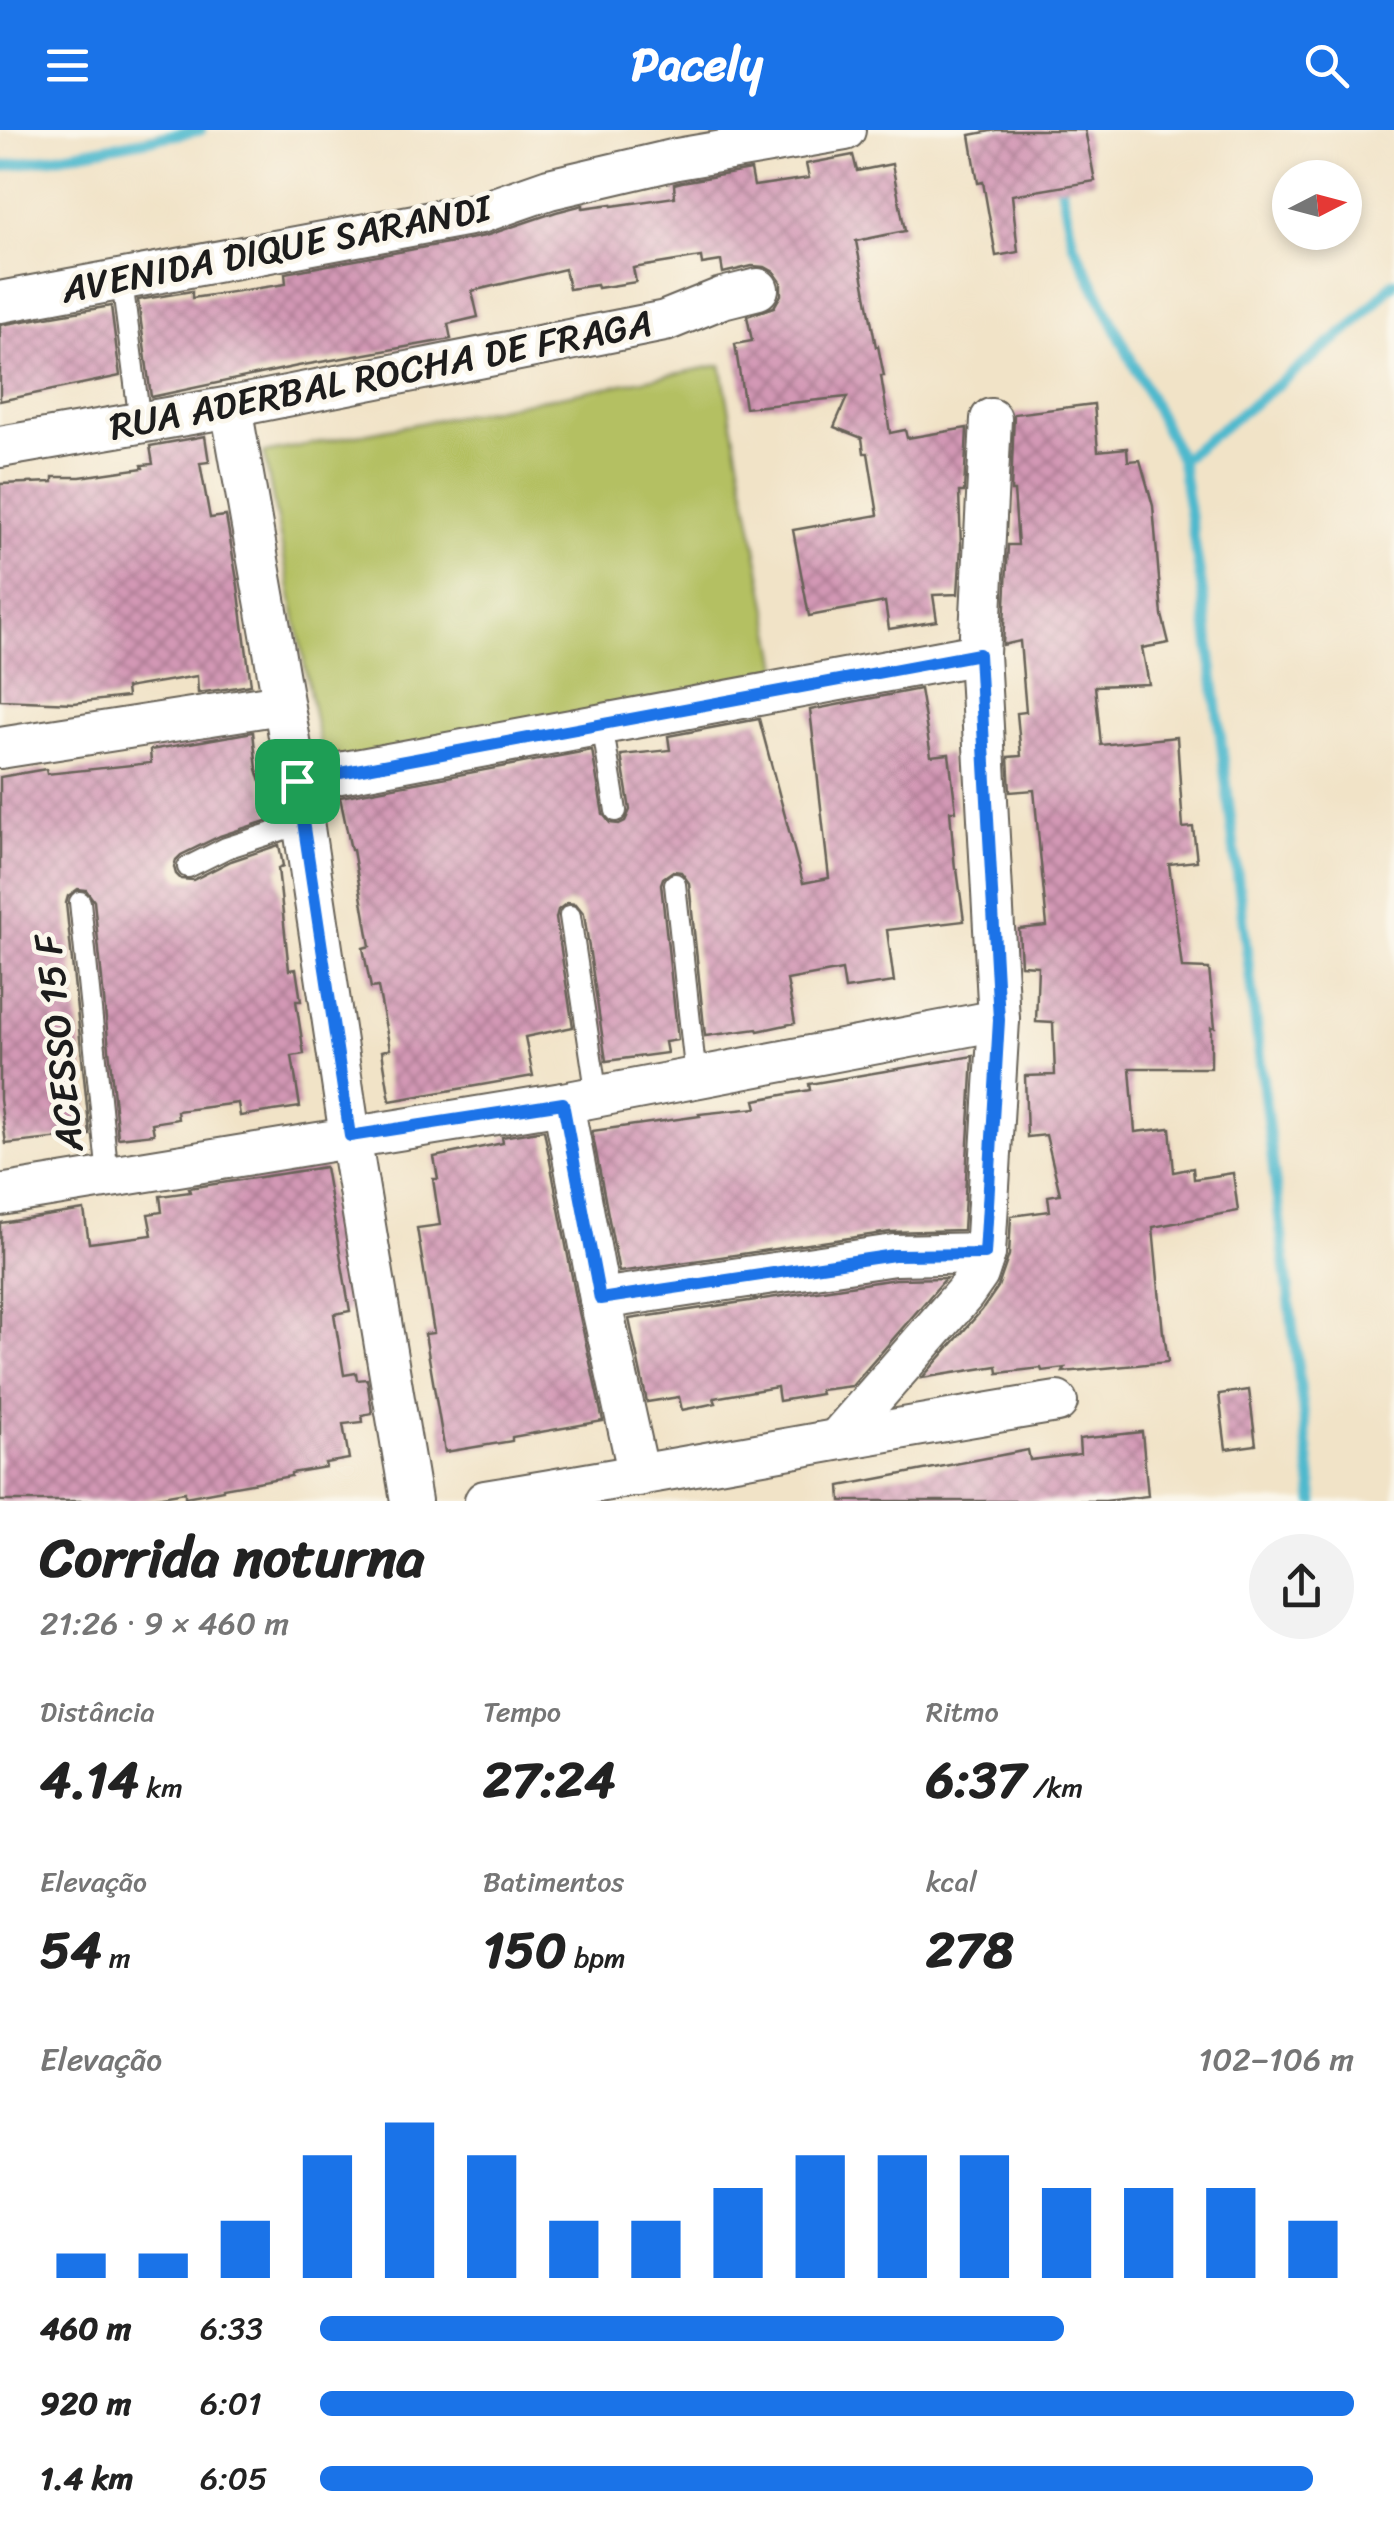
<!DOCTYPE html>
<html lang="pt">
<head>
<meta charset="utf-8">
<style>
	body { margin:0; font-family:Sriracha,sans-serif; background:#f2f2f2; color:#222; height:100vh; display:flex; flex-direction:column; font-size:38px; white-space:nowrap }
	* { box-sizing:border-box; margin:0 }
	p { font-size:32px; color:#767676 }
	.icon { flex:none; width:55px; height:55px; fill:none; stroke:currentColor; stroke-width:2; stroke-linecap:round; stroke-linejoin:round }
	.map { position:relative; height:1371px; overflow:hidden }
	.sheet { display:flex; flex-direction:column; background:#fff; flex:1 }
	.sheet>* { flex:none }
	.needle { width:65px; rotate:84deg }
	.buttons { position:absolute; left:1272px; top:30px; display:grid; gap:20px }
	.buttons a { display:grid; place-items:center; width:90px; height:90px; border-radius:50%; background:#fff; box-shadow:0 5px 15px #0003; font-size:50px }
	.pin { position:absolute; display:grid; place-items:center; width:85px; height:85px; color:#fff; margin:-42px; border-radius:20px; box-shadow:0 5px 15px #0006 }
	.round { display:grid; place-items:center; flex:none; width:105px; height:105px; border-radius:52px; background:#f2f2f2 }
	.headline { display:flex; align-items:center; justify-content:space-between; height:170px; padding:0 40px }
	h1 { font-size:55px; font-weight:800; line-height:75px }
	.figures { display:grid; grid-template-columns:repeat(3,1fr); gap:15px; height:170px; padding:10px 40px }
	.figures div { display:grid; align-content:center }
	.figures b { font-size:50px; font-weight:800 }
	.figures small { font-size:28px; font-weight:400 }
	.figures p { font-size:28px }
	.chart { height:280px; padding:20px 40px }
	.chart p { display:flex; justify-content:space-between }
	.chart svg { width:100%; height:180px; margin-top:10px; stroke:#1a73e8; stroke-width:6 }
	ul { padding:0 40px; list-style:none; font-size:32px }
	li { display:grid; grid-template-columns:160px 120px 1fr; align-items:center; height:75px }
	li i { height:25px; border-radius:12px; background:#1a73e8 }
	header { display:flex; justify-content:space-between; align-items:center; height:130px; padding:0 40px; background:#1a73e8; color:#fff; font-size:45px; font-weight:800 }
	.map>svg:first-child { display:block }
	.grass { fill:#b4c062; stroke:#686e3f; stroke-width:2.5 }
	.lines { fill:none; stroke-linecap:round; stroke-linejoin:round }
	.stream { stroke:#4fb9cd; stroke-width:11 }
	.building { fill:url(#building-cross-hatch) }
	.lane-casing { stroke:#676258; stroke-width:24 }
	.street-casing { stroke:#676258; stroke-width:44 }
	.lane { stroke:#fff; stroke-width:20 }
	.street { stroke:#fff; stroke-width:40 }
	.route-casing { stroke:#fff; stroke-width:20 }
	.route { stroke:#1a73e8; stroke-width:12 }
	.labels { text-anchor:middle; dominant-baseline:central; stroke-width:9; stroke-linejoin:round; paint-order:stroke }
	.street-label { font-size:38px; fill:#1c1c1c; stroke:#fbf7ec }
</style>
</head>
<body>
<header><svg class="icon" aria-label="menu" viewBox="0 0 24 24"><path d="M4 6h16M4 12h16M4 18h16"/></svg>Pacely<svg class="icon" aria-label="search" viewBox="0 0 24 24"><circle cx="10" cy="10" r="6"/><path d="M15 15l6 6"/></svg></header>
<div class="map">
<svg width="1394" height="1371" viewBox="0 0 1394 1371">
	<defs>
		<pattern id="building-cross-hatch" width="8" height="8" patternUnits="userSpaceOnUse" patternTransform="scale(2.5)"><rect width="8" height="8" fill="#d398b5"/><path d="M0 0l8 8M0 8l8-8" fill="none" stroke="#aa7b92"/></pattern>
	</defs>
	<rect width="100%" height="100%" fill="#fbf7ec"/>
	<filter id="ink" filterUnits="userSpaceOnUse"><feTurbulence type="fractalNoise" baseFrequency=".01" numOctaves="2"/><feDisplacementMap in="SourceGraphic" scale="20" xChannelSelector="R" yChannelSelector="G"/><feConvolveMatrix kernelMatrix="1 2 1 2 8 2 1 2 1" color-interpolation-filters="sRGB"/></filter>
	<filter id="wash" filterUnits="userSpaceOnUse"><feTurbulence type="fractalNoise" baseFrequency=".0048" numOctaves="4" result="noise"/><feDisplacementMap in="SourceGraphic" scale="40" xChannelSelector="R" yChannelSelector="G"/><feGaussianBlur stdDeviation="2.25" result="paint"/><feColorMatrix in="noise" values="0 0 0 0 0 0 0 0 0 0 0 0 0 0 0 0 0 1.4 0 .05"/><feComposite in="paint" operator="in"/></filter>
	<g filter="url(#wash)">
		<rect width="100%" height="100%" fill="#f1e3c7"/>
		<path class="grass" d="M721,235L781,548L324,636L264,323Z"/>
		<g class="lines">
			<g class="stream">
				<path d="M0,37L201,0"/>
				<path d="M1059,46L1073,113L1181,330L1204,471L1314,1371"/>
				<path d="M1181,330L1354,195L1394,152"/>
			</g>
		</g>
		<g id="blocks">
			<g class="building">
				<path d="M996,0H1085L1095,51L1012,65L1018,122L996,126L983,52L978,53L970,5Z"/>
				<path d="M853,25L857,41L892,34L905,101L856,111L876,217L878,216L884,246H881L890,303L905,300L907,308L967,298L964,362H959L961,416L958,464L933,465L937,491L889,499L885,472L809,486L793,400L878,385L868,323H864L862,308L834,297L847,267L745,278L735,214L752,211L747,186L774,177L781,165V152L774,142L765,137L752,136L723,143L721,131L702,134L701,127L633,138L636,152L598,158L597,155L569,159L565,139L472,161L478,187L448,194L451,209L298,236L151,267L138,170L192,161V168L286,154L285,143L485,106L556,82L583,75V78L612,74V76L675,67L674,54L682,52L751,40L754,56L809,48L806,34Z"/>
				<path d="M111,176L120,246L0,271V195Z"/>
				<path d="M1094,274L1098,321L1127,318L1128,331L1140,330L1153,376L1162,485L1169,513L1142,518L1149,554L1095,556L1101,615L1177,607L1183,698L1193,697L1197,731L1169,734L1182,838L1209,839L1215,897H1211V938H1130L1135,1002L1170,998L1174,1042L1193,1038L1194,1049L1233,1043L1238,1081L1153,1097L1163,1203H1164L1168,1232L1063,1242L1065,1238L1042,1241L1041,1238L998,1243L997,1236L922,1248L982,1180L998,1157L1009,1125L1011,1086L1050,1081L1048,1066L1060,1064L1046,1005L1027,1007L1025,946L1055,945L1053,893L1036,892L1038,836L1021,835L1019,799L1047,796L1034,660L1010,662L1008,627L1021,626L1017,583L1026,582L1020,511L1003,515L1008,415H1018L1014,361H1011L1014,284Z"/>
				<path d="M205,306L209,332L200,333L210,388L226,386L238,456L251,555L198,563L197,546L126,558L127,567L74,573L0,570V354L53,352V347H80L143,338L142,335L153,334L150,316Z"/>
				<path d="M920,559L931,626L949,624L956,681H950L955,739H957L964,791L887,800L894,852L845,859L842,840L787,850L795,893L758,901L757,899L705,906L689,753L681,742L673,741L663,748L661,754L678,910L665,912L667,923L606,931L584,784L576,774L567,773L558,780L556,788L573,897L525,907L533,946L390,971L382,921L390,919L378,857L371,858L363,818L370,816L353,720H351L340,667L592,620L603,684L610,693L619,694L625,691L630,680L621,625L670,620L668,606L759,589L803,753L829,748L810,580Z"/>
				<path d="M253,602L257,639L272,689L220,706L181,725L176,730L174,737L176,744L181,749L193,750L231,731L279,715L283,736L278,738L289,840L296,839L301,871H296L304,924L292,926L300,977L240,986L238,973L177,981L178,989L152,993L154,1004L118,1008L94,771L86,760L78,759L68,766L66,773L90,1005L6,1014L0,970V647L46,639L47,644L151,633L150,620Z"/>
				<path d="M973,926L963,1100L890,1102L619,1142L592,1001L700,986L699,984L757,978L755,970L810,960L809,954Z"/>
				<path d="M544,1000L577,1173L603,1291L512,1307V1311L445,1322L425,1204L434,1203L417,1098L440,1095L433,1049H438L434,1027L503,1013L502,1007Z"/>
				<path d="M325,1037L350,1181L334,1184L344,1245L356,1243L357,1250L367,1249L372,1283L362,1285L363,1292L343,1294L349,1329L325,1333L326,1337L291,1343V1346L223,1358V1360L185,1367V1362L133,1371H0V1093L84,1080L89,1113L152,1105L148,1084L162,1082L160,1066L190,1062L189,1058Z"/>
				<path d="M946,1148L852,1256L820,1260L821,1264L779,1271L777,1257L714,1268L716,1273L682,1280L679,1267L647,1272L629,1189L896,1149Z"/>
				<path d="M1249,1260L1256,1315L1226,1319L1219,1264Z"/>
				<path d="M1142,1302L1148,1366L1105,1371H841L840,1356L1028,1320L1030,1330L1080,1324L1079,1309Z"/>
			</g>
		</g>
	</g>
	<g filter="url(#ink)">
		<use href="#blocks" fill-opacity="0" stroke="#676258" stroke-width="2.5"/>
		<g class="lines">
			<g class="lane-casing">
				<g id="lane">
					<path d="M122,151L140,293"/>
					<path d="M602,594L616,681"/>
					<path d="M188,737L226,718L303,693"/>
					<path d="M675,754L696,948"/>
					<path d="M80,772L108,1047"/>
					<path d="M570,786L597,967"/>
				</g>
			</g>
			<g class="street-casing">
				<g id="street">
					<path d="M0,172L480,83L549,59L677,29L845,0"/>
					<path d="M231,277L297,651L350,1006L411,1371"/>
					<path d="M0,317L231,277L665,191L722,168L758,159"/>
					<path d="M0,618L281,574"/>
					<path d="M297,651L979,524"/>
					<path d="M563,973L600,1169L639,1346"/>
					<path d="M0,1065L563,973L999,890"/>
					<path d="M600,1169L894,1125L985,1123"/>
					<path d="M838,1308L964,1164L978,1144L985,1123L999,890L979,524L991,289"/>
					<path d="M485,1371C676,1340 866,1303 1057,1272"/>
				</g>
			</g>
			<use href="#lane" class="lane"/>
			<use href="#street" class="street"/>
		</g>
	</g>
	<g class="lines" filter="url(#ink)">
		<g class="route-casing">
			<path id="route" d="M979,524L999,890L985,1124L894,1125L600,1169L563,973L350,1006L297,651Z"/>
		</g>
		<use href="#route" class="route"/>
	</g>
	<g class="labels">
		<g class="street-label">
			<text transform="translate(276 119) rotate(-11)">AVENIDA DIQUE SARANDI</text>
			<text transform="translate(381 245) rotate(-11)">RUA ADERBAL ROCHA DE FRAGA</text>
			<text transform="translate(59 913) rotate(-96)">ACESSO 15 F</text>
		</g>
	</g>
</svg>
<div class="buttons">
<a><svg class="needle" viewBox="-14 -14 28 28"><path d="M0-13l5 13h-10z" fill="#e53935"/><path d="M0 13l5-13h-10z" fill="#767676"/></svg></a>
</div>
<div class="pin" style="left:297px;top:651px;background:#1e9e55"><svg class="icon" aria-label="arrive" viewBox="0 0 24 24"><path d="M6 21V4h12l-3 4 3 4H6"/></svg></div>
</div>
<section class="sheet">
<div class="headline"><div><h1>Corrida noturna</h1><p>21:26 · 9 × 460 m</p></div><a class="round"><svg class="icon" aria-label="share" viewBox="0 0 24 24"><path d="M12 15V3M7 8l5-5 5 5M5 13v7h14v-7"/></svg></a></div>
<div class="figures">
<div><p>Distância</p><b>4.14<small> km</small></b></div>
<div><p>Tempo</p><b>27:24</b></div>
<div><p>Ritmo</p><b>6:37<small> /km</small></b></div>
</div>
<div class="figures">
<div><p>Elevação</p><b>54<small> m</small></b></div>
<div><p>Batimentos</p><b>150<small> bpm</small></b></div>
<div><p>kcal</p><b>278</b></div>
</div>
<div class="chart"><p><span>Elevação</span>102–106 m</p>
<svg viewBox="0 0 160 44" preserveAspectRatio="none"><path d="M5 44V38M15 44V38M25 44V30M35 44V14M45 44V6M55 44V14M65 44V30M75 44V30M85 44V22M95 44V14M105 44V14M115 44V14M125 44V22M135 44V22M145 44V22M155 44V30"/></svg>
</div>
<ul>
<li><b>460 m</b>6:33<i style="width:72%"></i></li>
<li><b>920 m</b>6:01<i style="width:100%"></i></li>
<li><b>1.4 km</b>6:05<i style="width:96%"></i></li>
</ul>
</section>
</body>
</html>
